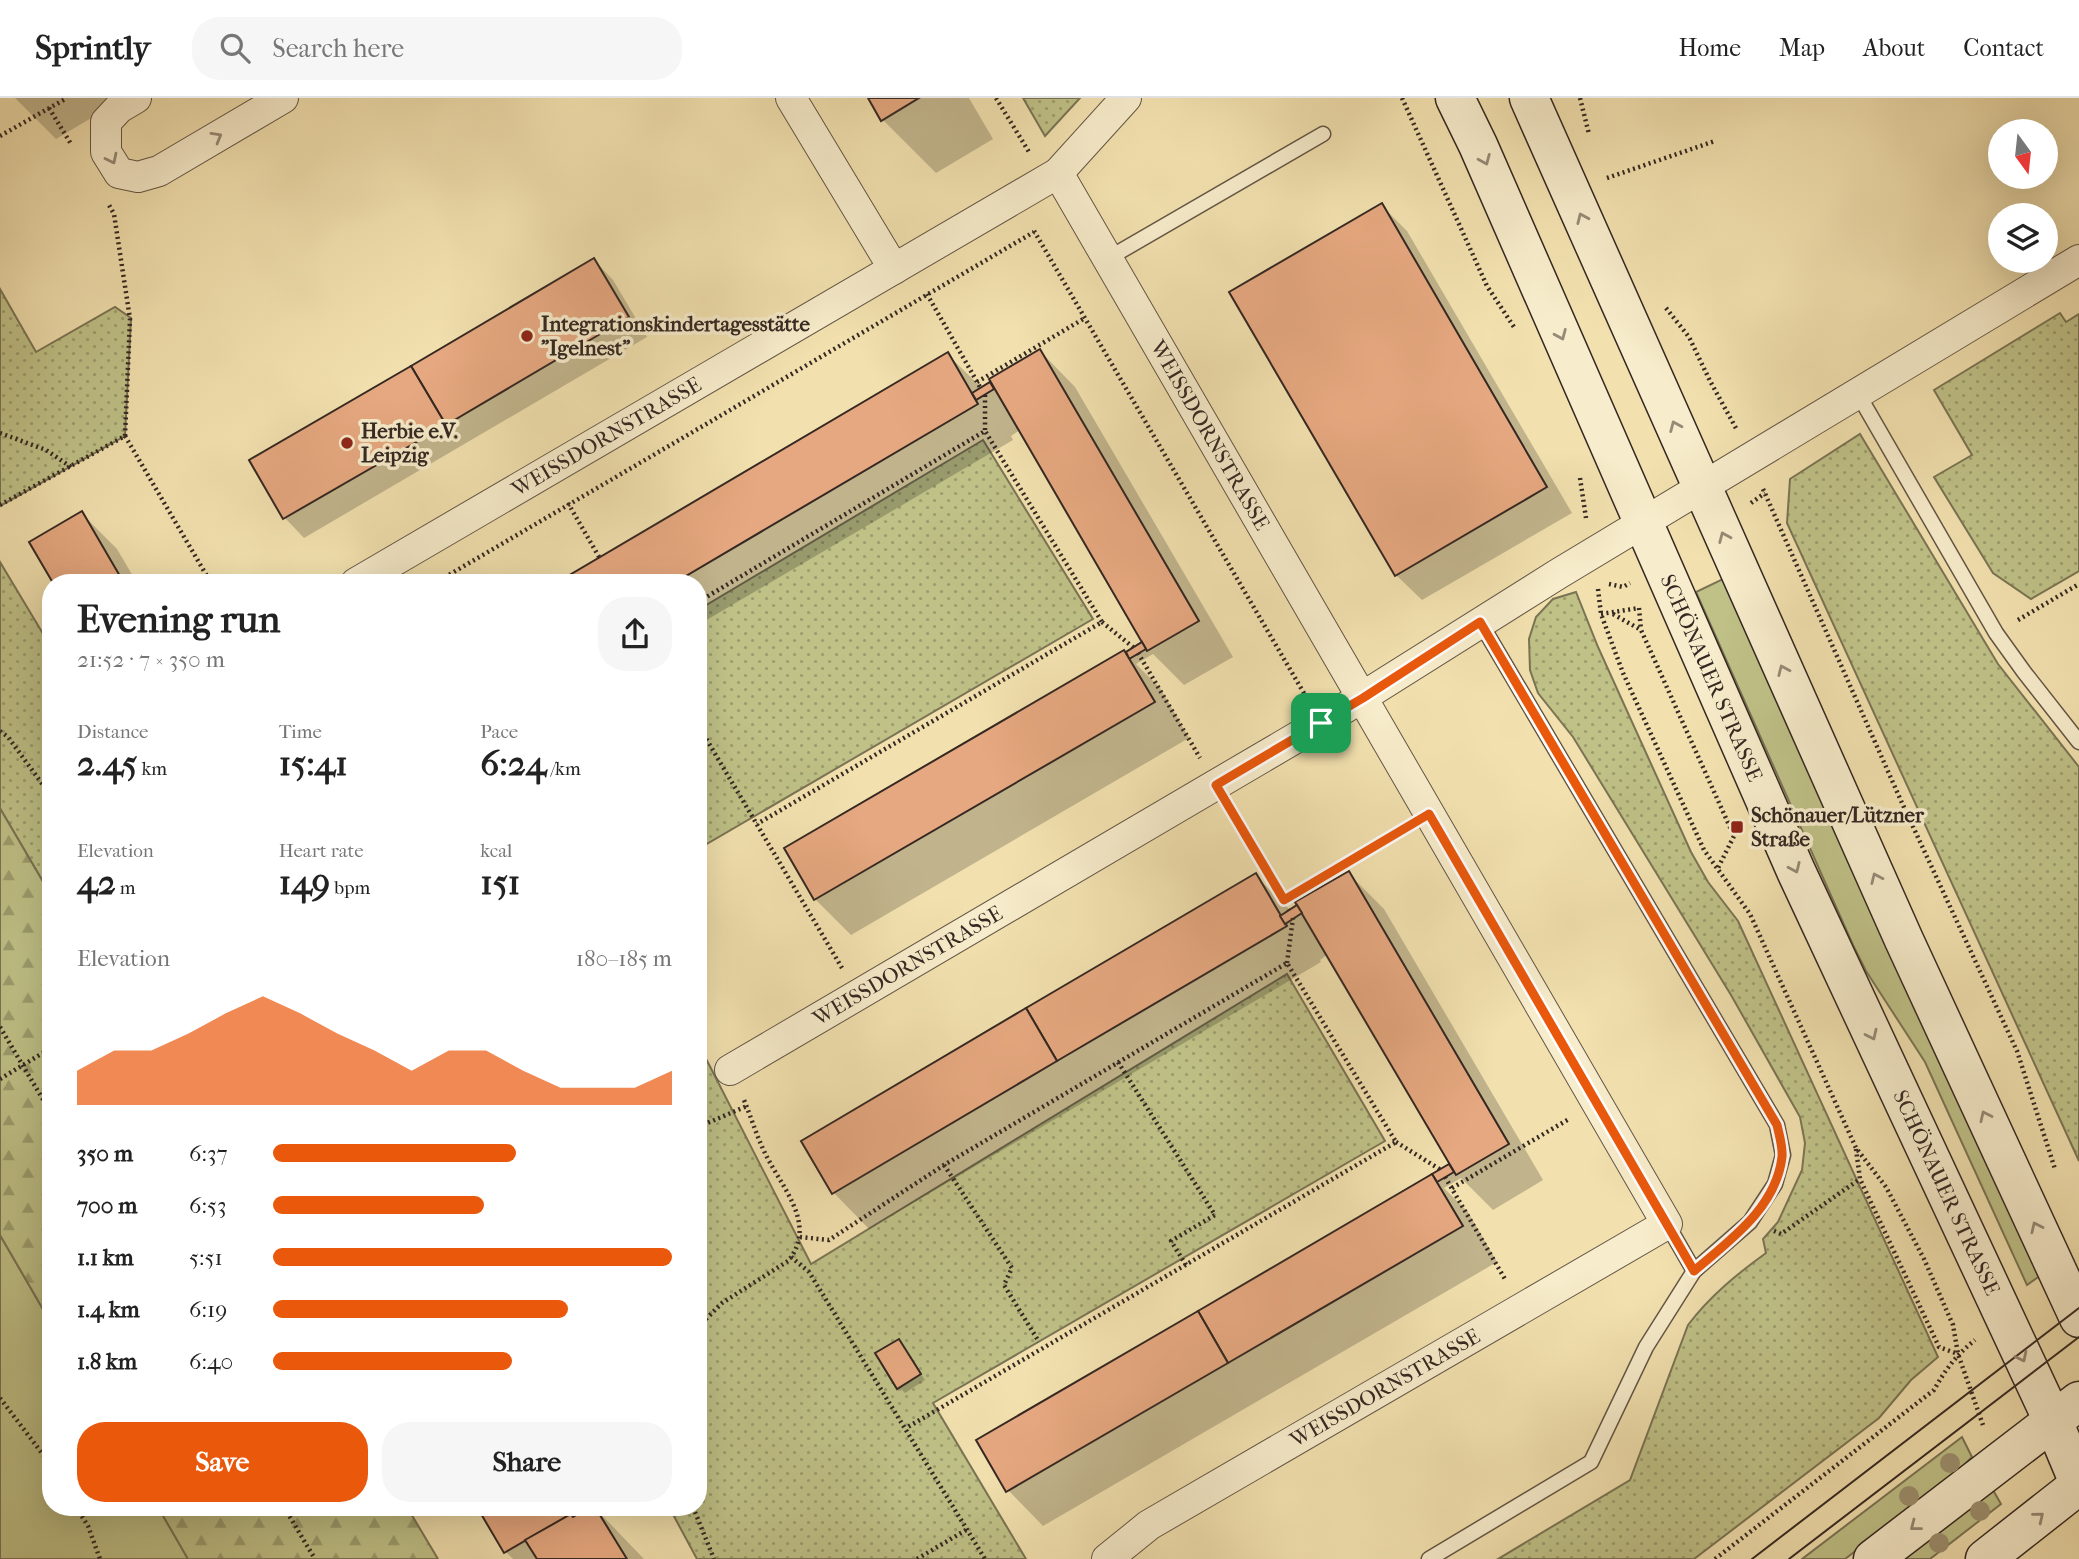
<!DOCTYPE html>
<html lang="en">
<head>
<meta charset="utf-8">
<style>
	body { margin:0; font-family:"IM FELL French Canon",serif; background:#f6f6f6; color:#222; height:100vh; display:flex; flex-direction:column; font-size:26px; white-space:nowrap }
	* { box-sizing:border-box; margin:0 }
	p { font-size:23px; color:#767676 }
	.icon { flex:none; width:38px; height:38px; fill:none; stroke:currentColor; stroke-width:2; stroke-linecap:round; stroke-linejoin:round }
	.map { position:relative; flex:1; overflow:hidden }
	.side { position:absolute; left:42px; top:476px; width:665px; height:942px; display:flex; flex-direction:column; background:#fff; border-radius:28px; box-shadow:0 7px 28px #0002 }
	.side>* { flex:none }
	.needle { width:46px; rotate:165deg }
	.buttons { position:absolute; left:1988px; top:21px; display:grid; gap:14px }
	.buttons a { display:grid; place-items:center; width:70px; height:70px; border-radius:50%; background:#fff; box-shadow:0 7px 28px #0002; font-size:35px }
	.pin { position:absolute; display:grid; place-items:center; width:60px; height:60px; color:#fff; margin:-30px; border-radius:14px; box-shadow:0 4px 10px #0006 }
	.round { display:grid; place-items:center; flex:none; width:74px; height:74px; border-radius:28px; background:#f6f6f6 }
	.headline { display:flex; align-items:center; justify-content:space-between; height:119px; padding:0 35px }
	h1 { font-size:38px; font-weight:800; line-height:52px }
	.stats { display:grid; grid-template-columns:repeat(3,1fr); gap:10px; height:119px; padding:7px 35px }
	.stats div { display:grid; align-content:center }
	.stats b { font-size:35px; font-weight:800 }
	.stats small { font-size:19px; font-weight:400 }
	.stats p { font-size:19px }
	.chart { height:196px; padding:14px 35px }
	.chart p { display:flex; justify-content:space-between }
	.chart svg { width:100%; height:126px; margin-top:7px; fill:#ea580c; opacity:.7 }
	.primary-button { display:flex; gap:14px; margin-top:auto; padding:14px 35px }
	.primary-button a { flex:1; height:80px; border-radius:28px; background:#ea580c; color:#fff; font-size:28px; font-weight:800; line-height:80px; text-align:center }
	.primary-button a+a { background:#f6f6f6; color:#222 }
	ul { padding:0 35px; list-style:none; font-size:23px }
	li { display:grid; grid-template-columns:112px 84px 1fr; align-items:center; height:52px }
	li i { height:18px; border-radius:9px; background:#ea580c }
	header { display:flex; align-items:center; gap:42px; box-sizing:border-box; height:98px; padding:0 35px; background:#fff; border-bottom:2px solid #e0e0e0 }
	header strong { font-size:33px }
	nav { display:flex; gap:38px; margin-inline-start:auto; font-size:24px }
	.search { width:490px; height:63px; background:#f6f6f6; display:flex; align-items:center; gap:18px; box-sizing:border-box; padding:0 24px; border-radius:28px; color:#767676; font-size:26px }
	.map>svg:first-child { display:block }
	.grass { fill:#bfc187; stroke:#7a7454; stroke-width:2 }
	.forest { fill:url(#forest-firs); stroke:#7a7454; stroke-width:2 }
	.park { fill:url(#park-dots); stroke:#7a7454; stroke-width:2 }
	.shadow { fill:#0003 }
	.building { fill:#e6a880; stroke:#342822; stroke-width:2 }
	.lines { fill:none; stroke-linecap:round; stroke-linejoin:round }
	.service-casing { stroke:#645645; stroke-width:17 }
	.minor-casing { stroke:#645645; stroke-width:32 }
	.secondary-casing { stroke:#342822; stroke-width:41 }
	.path { stroke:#342822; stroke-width:4.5; stroke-dasharray:2 3.5; stroke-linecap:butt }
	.service { stroke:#f7eccb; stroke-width:14 }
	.minor { stroke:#f7eccb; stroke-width:30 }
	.secondary { stroke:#f7eccb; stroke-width:38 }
	.tram { stroke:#342822; stroke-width:2 }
	.tree { fill:#9d906f }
	.oneway { stroke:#968a76 }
	.route-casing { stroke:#fff; stroke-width:14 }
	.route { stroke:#ea580c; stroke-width:9 }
	.poi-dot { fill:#8f2418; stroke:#f7eccb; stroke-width:2.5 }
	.labels { text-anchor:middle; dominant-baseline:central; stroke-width:7; stroke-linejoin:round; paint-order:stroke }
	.poi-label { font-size:21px; font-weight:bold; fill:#342822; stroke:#f7eccb; text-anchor:start }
	.street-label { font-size:21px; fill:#342822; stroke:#f7eccb }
</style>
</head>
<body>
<header>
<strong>Sprintly</strong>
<div class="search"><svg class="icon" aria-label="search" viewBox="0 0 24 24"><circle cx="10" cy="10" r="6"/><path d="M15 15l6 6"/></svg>Search here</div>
<nav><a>Home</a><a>Map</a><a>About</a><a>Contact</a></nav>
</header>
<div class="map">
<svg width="2079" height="1461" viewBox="0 0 2079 1461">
	<defs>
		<pattern id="forest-firs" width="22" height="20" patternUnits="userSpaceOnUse" patternTransform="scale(1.75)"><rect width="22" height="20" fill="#bfc187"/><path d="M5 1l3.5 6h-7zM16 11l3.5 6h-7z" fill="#9c9d6e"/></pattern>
		<pattern id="park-dots" width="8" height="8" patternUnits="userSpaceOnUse" patternTransform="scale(1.75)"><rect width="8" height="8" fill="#bfc187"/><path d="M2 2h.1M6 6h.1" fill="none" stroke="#9c9d6e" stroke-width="1.8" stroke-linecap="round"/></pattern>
	</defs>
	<rect width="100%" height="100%" fill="#f2e1af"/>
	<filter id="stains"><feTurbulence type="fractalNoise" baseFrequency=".00286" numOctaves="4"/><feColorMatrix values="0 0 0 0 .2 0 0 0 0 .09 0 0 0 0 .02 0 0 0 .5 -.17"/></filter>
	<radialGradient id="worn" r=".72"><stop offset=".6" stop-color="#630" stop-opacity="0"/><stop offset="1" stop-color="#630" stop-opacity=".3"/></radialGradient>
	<g class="grass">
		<path d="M1725,480L2041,1177L2027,1187L1925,964L1866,873L1853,847L1696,494Z"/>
		<path d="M0,1137L51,1225V1409H158L188,1461H0Z"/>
		<path d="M1962,1339L1972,1359L1948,1383L1845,1461H1802Z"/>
		<path d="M1993,1392L2001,1406L1930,1461H1903Z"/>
	</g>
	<g class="forest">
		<path d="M0,710L51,797V1225L0,1137Z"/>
		<path d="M158,1409H407L438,1461H188Z"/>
	</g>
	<g class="park">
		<path d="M1023,0H1080L1045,38Z"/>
		<path d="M0,191L36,254L115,209L131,220L125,338L0,408Z"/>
		<path d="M2060,215L2066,224L2079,216V473L2031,501L1993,475L1934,379L1972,357L1934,292Z"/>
		<path d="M1860,336L1998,566L2079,669V1063L1787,425L1790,381Z"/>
		<path d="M983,342L1093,521L698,751V512Z"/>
		<path d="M0,464L51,549V797L0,710Z"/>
		<path d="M1576,494L1598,549L1691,754L1708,784L1738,823L1938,1259L1911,1282L1879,1320L1694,1461H1498L1630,1382L1688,1227C1710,1198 1737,1176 1766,1155L1763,1141L1778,1124L1802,1072L1805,1045L1800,1019L1731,897L1573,639L1538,595L1530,572L1529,541L1536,519L1553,501Z"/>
		<path d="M1287,876L1385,1043L933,1305L1026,1461H697L669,1409H698V945L811,1166Z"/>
	</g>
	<g class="shadow">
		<path d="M15,0H125L56,41Z"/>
		<path d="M870,0H969L993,41L936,75L882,21Z"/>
		<path d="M1381,107L1407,133L1572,415L1422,502L1396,477Z"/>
		<path d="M594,162L613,182L647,239L304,440L285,420L251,363Z"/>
		<path d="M1040,253L1075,289L1233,559L1184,587L1153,556L1136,566L1160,590L1189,640L851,837L815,801L1126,556L1145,545L1020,332L1011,338L1013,342L698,527V485H558L947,256L982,290Z"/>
		<path d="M81,415L117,451L137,485H55Z"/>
		<path d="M1348,775L1384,811L1543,1082L1493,1112L1461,1080L1444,1090L1468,1114L1497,1164L1043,1428L1008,1392L978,1342L1433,1077L1449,1068L1454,1074L1328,856L1320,862L1321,864L869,1131L834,1095L1255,777L1291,813Z"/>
		<path d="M898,1243L925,1282L905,1295L899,1289Z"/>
		<path d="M479,1409H584L586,1413L594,1409L644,1461H513L506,1454Z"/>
	</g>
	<g class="building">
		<path d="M868,0H919L881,23Z"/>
		<path d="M1382,105L1547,389L1395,478L1229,194Z"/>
		<path d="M594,160L629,219L446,327L411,268Z"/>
		<path d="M1040,251L1199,523L1147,553L989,281Z"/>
		<path d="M948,254L978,306L674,485H556Z"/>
		<path d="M411,268L446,327L283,421L249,362Z"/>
		<path d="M990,284L994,291L976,302L972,295Z"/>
		<path d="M82,413L124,485H53L29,444Z"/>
		<path d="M1142,544L1146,551L1129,561L1126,554Z"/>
		<path d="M1124,552L1155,604L814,802L784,750Z"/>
		<path d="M1349,773L1509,1046L1456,1077L1295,804Z"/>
		<path d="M1256,775L1287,828L1057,963L1026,910Z"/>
		<path d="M1297,807L1302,815L1285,826L1280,818Z"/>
		<path d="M1026,910L1057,963L832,1096L801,1043Z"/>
		<path d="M1449,1066L1454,1074L1437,1084L1432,1076Z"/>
		<path d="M1432,1076L1463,1128L1228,1265L1198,1213Z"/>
		<path d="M1198,1213L1228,1265L1006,1394L976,1342Z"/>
		<path d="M899,1241L921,1276L897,1291L875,1255Z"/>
		<path d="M477,1409H566L571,1416L504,1455Z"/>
		<path d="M590,1409H595L627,1461H537L525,1442L571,1416L573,1419Z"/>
	</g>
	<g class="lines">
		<g class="service-casing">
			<g id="service">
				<path d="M1107,161L1323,36"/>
				<path d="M1858,296L1996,535L2024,574L2079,644"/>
				<path d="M1667,1126L1694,1173"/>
				<path d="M1429,1461L1591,1364L1646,1249L1694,1173L1750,1124L1775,1086L1783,1057L1777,1027L1480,524"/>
			</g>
		</g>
		<g class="minor-casing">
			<g id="minor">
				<path d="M136,0L119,10L106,24V54L119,75L138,79L159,73L283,0"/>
				<path d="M791,0L894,171"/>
				<path id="s1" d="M1058,75L1667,1126L1149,1427L1107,1461"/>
				<path id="s2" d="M356,485L1058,75L1126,0"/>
				<path id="s3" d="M730,972L1321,625L1558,476L2079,162"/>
			</g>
		</g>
		<g class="secondary-casing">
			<g id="secondary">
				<path id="s4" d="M1455,0L1478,47L1796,773L2053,1323L2079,1385"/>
				<path d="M1529,0L1904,842L2079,1220"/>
				<path d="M1873,1461L2079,1303"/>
				<path d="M1985,1461L2079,1387"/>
			</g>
		</g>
		<g class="path">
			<path d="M996,0L1029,54"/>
			<path d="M1402,0L1487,188L1514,229"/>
			<path d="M1580,0L1589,36"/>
			<path d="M49,10L71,46"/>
			<path d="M0,38L67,0"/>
			<path d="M1607,80L1715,43"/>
			<path d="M1034,133L1305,597"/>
			<path d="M927,196L980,289"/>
			<path d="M1666,210L1689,239L1710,283L1737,332"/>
			<path d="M977,284L1085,220"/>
			<path d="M985,297V333"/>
			<path d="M0,335L46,352L71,369"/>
			<path d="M125,338L211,485"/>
			<path d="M1580,380L1586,420"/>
			<path d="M1763,391L1902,705L2017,953L2055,1071"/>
			<path d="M568,405L599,459"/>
			<path d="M1751,405L1765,395"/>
			<path d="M0,407L125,338L130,221L114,116L109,107"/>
			<path d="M435,485L1034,134"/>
			<path d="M1609,486L1623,489L1630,485"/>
			<path d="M1598,491L1601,516L1623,575L1704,752L1750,816L1856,1050L1886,1089L1924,1161L1953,1227L1958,1256L1984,1330"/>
			<path d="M698,504L985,333L1102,524L757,726"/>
			<path d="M1601,516L1639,510L1641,532"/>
			<path d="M1613,516L1641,532L1734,738L1717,772"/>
			<path d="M2018,522L2079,486"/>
			<path d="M1102,524L1134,550"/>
			<path d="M1138,555L1200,660"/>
			<path d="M698,627L842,870"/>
			<path d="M0,633L8,639L51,698"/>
			<path d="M1233,716L1289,812"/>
			<path d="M1284,802L1400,733"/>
			<path d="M1287,865L1293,820"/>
			<path d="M0,929L51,1015"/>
			<path d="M1118,964L1215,1117L1171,1143L1186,1167"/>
			<path d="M0,981L51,950"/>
			<path d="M698,1029L747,1008"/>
			<path d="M1396,1044L1441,1072"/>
			<path d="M1856,1051L1860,1081L1939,1249L1958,1256"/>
			<path d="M944,1067L1012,1170L1004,1187L1039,1244"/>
			<path d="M1445,1079L1505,1181"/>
			<path d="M1452,1090L1569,1021"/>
			<path d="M1774,1133L1781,1136L1860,1081"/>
			<path d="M800,1139L829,1142L944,1067L1287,865L1396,1044L906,1330"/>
			<path d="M791,1159L809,1174L985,1461"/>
			<path d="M698,1229L722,1205L788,1163C819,1126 780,1088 764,1053C756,1036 751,1019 744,1002"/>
			<path d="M0,1300L51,1367"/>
			<path d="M76,1409L88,1428L100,1461"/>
			<path d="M284,1409L315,1461"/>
			<path d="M693,1409L714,1461"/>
			<path d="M917,1461L966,1432"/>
			<path d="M1715,1461L1934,1292C1945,1272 1957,1256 1975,1242"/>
		</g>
		<use href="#service" class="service"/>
		<use href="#minor" class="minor"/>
		<use href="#secondary" class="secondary"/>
		<g class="tram">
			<path d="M1752,1461L2079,1210"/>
			<path d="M1789,1461L2079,1239"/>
		</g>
	</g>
	<g class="tree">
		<circle cx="1950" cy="1365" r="10"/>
		<circle cx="1909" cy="1398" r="10"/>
		<circle cx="1980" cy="1413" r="10"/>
		<circle cx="1939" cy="1445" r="10"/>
	</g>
	<defs><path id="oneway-chevron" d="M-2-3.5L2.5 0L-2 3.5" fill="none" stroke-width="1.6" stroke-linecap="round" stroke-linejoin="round" transform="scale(1.75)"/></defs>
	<g class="oneway">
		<use href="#oneway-chevron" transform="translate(217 39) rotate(-30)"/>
		<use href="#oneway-chevron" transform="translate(112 61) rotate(64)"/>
		<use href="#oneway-chevron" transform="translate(1485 62) rotate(67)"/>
		<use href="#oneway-chevron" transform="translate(1582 120) rotate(-114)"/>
		<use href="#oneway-chevron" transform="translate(1561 237) rotate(67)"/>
		<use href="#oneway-chevron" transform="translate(1675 328) rotate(-113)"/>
		<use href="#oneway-chevron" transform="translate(1724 439) rotate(-113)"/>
		<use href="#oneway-chevron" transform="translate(1783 572) rotate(-114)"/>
		<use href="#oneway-chevron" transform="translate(1795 770) rotate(66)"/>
		<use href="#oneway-chevron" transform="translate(1876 780) rotate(-114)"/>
		<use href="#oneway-chevron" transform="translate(1872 937) rotate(65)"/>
		<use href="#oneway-chevron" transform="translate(1985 1018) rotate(-115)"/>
		<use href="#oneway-chevron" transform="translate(2036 1129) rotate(-115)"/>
		<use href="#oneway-chevron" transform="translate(2022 1259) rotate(64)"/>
		<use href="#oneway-chevron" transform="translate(2039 1419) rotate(-39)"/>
		<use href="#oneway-chevron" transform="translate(1915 1428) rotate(142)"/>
	</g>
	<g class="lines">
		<g class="route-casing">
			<path id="route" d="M1480,524L1777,1027C1779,1036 1783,1049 1782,1059C1776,1110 1730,1142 1694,1173L1429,716L1284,802L1216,687L1363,600Z"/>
		</g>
		<use href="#route" class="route"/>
	</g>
	<g class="poi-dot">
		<circle cx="527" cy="238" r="7"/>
		<circle cx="347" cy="345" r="7"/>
		<rect x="1730" y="722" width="14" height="14" rx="3.5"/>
	</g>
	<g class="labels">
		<g class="poi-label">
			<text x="541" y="226">Integrationskindertagesstätte<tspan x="541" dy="24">"Igelnest"</tspan></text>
			<text x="361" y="333">Herbie e.V.<tspan x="361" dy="24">Leipzig</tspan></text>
			<text x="1751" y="717">Schönauer/Lützner<tspan x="1751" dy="24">Straße</tspan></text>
		</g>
		<g class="street-label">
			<text stroke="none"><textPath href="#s2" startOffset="290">WEISSDORNSTRASSE</textPath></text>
			<text stroke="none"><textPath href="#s1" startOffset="303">WEISSDORNSTRASSE</textPath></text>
			<text stroke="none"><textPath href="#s4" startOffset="634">SCHÖNAUER STRASSE</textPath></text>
			<text stroke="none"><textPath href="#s3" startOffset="206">WEISSDORNSTRASSE</textPath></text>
			<text stroke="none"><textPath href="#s4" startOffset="1200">SCHÖNAUER STRASSE</textPath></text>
			<text transform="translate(1385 1290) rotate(-30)">WEISSDORNSTRASSE</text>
		</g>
	</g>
	<rect width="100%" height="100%" filter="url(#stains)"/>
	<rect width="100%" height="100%" fill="url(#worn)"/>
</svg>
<div class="buttons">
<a><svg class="needle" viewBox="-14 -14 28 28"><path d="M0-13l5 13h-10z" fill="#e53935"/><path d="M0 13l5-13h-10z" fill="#767676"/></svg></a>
<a><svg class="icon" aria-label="layers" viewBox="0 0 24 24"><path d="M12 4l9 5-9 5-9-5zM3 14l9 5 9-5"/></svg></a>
</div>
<div class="pin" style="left:1321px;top:625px;background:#1e9e55"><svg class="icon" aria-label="arrive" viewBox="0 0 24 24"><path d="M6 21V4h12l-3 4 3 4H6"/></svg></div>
<section class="side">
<div class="headline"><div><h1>Evening run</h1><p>21:52 · 7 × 350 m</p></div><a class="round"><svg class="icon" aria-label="share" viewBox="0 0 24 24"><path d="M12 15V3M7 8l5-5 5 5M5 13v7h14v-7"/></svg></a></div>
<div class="stats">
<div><p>Distance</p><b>2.45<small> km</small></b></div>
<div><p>Time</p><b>15:41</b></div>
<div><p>Pace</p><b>6:24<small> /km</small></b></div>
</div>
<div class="stats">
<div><p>Elevation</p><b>42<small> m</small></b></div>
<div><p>Heart rate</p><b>149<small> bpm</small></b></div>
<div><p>kcal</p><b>151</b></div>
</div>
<div class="chart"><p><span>Elevation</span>180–185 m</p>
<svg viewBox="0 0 160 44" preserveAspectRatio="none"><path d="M0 44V32L10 25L20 25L30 19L40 12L50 6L60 12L70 19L80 25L90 32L100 25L110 25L120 32L130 38L140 38L150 38L160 32V44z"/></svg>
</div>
<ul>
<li><b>350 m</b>6:37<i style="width:61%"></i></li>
<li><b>700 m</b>6:53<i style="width:53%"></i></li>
<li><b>1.1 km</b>5:51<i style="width:100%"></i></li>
<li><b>1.4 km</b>6:19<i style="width:74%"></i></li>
<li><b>1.8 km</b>6:40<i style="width:60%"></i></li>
</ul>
<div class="primary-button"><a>Save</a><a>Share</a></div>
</section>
</div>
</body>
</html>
